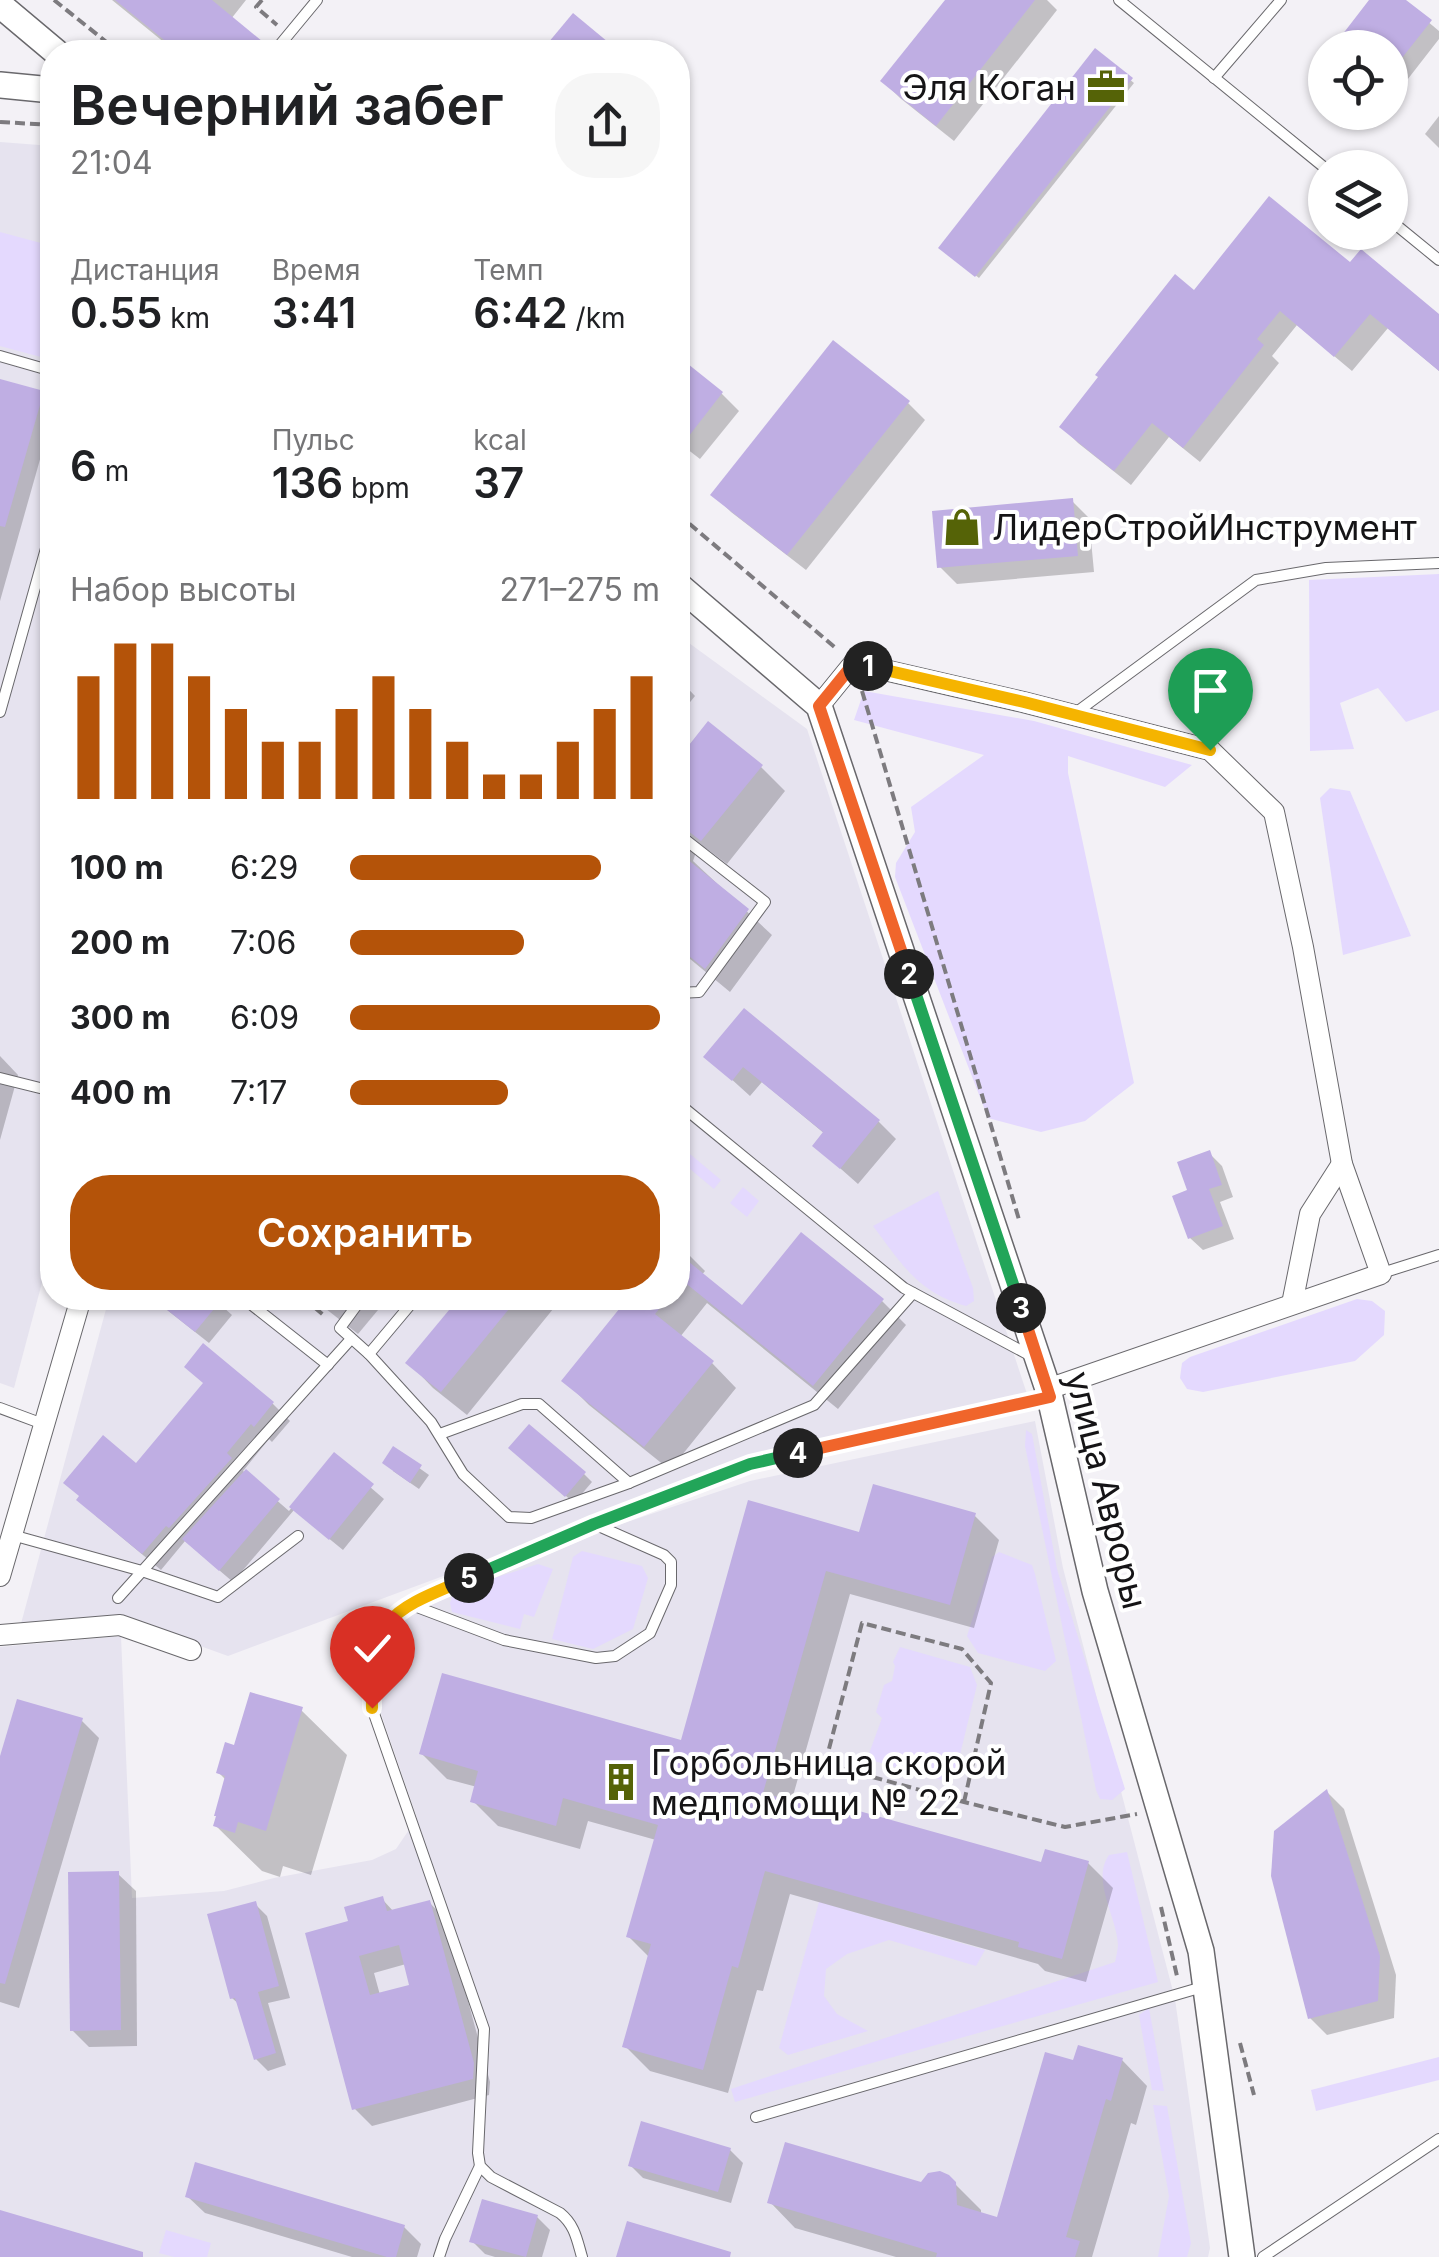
<!DOCTYPE html>
<html lang="ru">
<head>
<meta charset="utf-8">
<style>
	body { margin:0; font-family:Inter,sans-serif; background:#f6f6f6; color:#202124; height:100vh; display:flex; flex-direction:column; font-size:38px; white-space:nowrap }
	* { box-sizing:border-box; margin:0 }
	p { font-size:32px; color:#757577 }
	.icon { flex:none; width:55px; height:55px; fill:none; stroke:currentColor; stroke-width:2; stroke-linecap:round; stroke-linejoin:round }
	.map { position:relative; flex:1; overflow:hidden }
	.panel { position:absolute; left:40px; top:40px; width:650px; height:1270px; display:flex; flex-direction:column; background:#fff; border-radius:40px; box-shadow:0 2px 8px #0004 }
	.panel>* { flex:none }
	.controls { position:absolute; left:1308px; top:30px; display:grid; gap:20px }
	.controls a { display:grid; place-items:center; width:100px; height:100px; border-radius:50%; background:#fff; box-shadow:0 2px 8px #0004; font-size:50px }
	.pin { position:absolute; display:grid; place-items:center; width:85px; height:85px; color:#fff; margin:-102px -42px; border-radius:50% 50% 50% 0; rotate:-45deg; box-shadow:0 0 10px #0007 }
	.pin .icon { rotate:45deg }
	.km { position:absolute; width:50px; height:50px; margin:-25px; border-radius:50%; background:#222; color:#fff; font-size:28px; line-height:50px; text-align:center }
	.round { display:grid; place-items:center; flex:none; width:105px; height:105px; border-radius:40px; background:#f6f6f6 }
	.summary { display:flex; align-items:center; justify-content:space-between; height:170px; padding:0 30px }
	h1 { font-size:55px; font-weight:600; line-height:75px }
	.figures { display:grid; grid-template-columns:repeat(3,1fr); gap:15px; height:170px; padding:10px 30px }
	.figures div { display:grid; align-content:center }
	.figures b { font-size:42px; font-weight:600 }
	.figures small { font-size:28px; font-weight:400 }
	.figures p { font-size:28px }
	.chart { height:280px; padding:20px 30px }
	.chart p { display:flex; justify-content:space-between }
	.chart svg { width:100%; height:180px; margin-top:10px; stroke:#b45309; stroke-width:6 }
	.cta { display:flex; gap:20px; margin-top:auto; padding:20px 30px }
	.cta a { flex:1; height:115px; border-radius:40px; background:#b45309; color:#fff; font-size:40px; font-weight:600; line-height:115px; text-align:center }
	ul { padding:0 30px; list-style:none; font-size:32px }
	li { display:grid; grid-template-columns:160px 120px 1fr; align-items:center; height:75px }
	li i { height:25px; border-radius:12px; background:#b45309 }
	.map>svg:first-child { display:block }
	.built { fill:#e6e3ef }
	.green { fill:#e4d9fe }
	.shadow { fill:#0003; fill-rule:evenodd }
	.building { fill:#bfaee3; fill-rule:evenodd }
	.lines { fill:none; stroke-linecap:round; stroke-linejoin:round }
	.service-casing { stroke:#69686c; stroke-width:12 }
	.minor-casing { stroke:#69686c; stroke-width:22 }
	.tertiary-casing { stroke:#69686c; stroke-width:28 }
	.path { stroke:#7d7b7f; stroke-width:4; stroke-dasharray:10 5; stroke-linecap:butt }
	.service { stroke:#fff; stroke-width:10 }
	.minor { stroke:#fff; stroke-width:20 }
	.tertiary { stroke:#fff; stroke-width:25 }
	.split-1-casing { stroke:#fff; stroke-width:20 }
	.split-2-casing { stroke:#fff; stroke-width:20 }
	.split-3-casing { stroke:#fff; stroke-width:20 }
	.split-4-casing { stroke:#fff; stroke-width:20 }
	.split-5-casing { stroke:#fff; stroke-width:20 }
	.split-6-casing { stroke:#fff; stroke-width:20 }
	.split-1 { stroke:#f5b400; stroke-width:12 }
	.split-2 { stroke:#f0652b; stroke-width:12 }
	.split-3 { stroke:#22a559; stroke-width:12 }
	.split-4 { stroke:#f0652b; stroke-width:12 }
	.split-5 { stroke:#22a559; stroke-width:12 }
	.split-6 { stroke:#f5b400; stroke-width:12 }
	.labels { text-anchor:middle; dominant-baseline:central; stroke-width:8; stroke-linejoin:round; paint-order:stroke }
	.poi-label { font-size:35px; fill:#151416; stroke:#fff; text-anchor:start }
	.street-label { font-size:35px; fill:#151416; stroke:#fff }
</style>
</head>
<body>
<div class="map">
<svg width="1439" height="2257" viewBox="0 0 1439 2257">
	<rect width="100%" height="100%" fill="#f3f1f6"/>
	<g class="built">
		<path d="M0,142L52,146V1245L14,1388L0,1383Z"/>
		<path d="M678,635L807,729L1031,1406L732,1469L228,1656L128,1620L19,1631L109,1298H678Z"/>
		<path d="M1035,1421L1063,1568L1175,1999L1210,2248L1208,2257H0V1647L121,1636L132,1898L224,1891L274,1878L372,1860L396,1849L417,1818L379,1708L383,1645L398,1618L615,1526L750,1481Z"/>
	</g>
	<g class="green">
		<path d="M0,232L52,246V360L0,346Z"/>
		<path d="M1439,574V710L1406,722L1378,688L1340,703L1354,749L1310,751L1309,580Z"/>
		<path d="M864,691L1034,721L1192,765L1165,787L1068,756V773L1134,1083L1085,1121L1041,1132L988,1118L895,877L896,863L915,832L911,807L984,755L854,720Z"/>
		<path d="M1330,788L1350,791L1411,936L1343,955L1320,798Z"/>
		<path d="M678,1144L721,1180L714,1189L678,1159Z"/>
		<path d="M743,1187L759,1201L747,1217L730,1203Z"/>
		<path d="M938,1191L973,1288L974,1301L966,1306C917,1292 902,1264 873,1226Z"/>
		<path d="M1357,1299L1372,1301L1385,1311L1384,1335L1355,1361L1203,1392L1187,1389L1180,1378L1182,1363L1190,1357Z"/>
		<path d="M1026,1430L1032,1434L1057,1569L1125,1789L1112,1800L1100,1799L1096,1790L1025,1446Z"/>
		<path d="M582,1551L642,1566L648,1578L633,1629L593,1649L552,1639L573,1557Z"/>
		<path d="M999,1552L1032,1565L1035,1574L1056,1661L1045,1671L978,1653L967,1636L992,1557Z"/>
		<path d="M538,1564L553,1569L534,1617L524,1614L520,1629L452,1612L450,1603L454,1591Z"/>
		<path d="M900,1647L970,1667L977,1685L956,1771L942,1780L867,1759L882,1718L876,1712L884,1685L892,1681L895,1666L893,1662Z"/>
		<path d="M1127,1852L1158,1982L735,2102L731,2089L1115,1962C1116,1959 1118,1947 1118,1945C1117,1917 1091,1880 1109,1855Z"/>
		<path d="M819,1902L985,1950L976,1966L889,1940L847,1954L826,1969L824,1996L837,2014L868,2031L788,2055L779,2048Z"/>
		<path d="M1149,2008L1164,2091L1152,2090L1139,2015Z"/>
		<path d="M1439,2057V2080L1316,2111L1311,2090Z"/>
		<path d="M1153,2105L1167,2106L1191,2243L1187,2257H1158L1169,2196Z"/>
		<path d="M166,2230L211,2243L207,2257H174L159,2253Z"/>
	</g>
	<g class="shadow">
		<path d="M112,0H246L231,19L271,52H176Z"/>
		<path d="M948,0H1047L1057,10L954,141L900,98L883,81Z"/>
		<path d="M1372,0H1402L1439,31V39L1390,102V48Z"/>
		<path d="M1096,52L1134,83L979,278L941,248Z"/>
		<path d="M1439,116V148L1425,134Z"/>
		<path d="M1351,265L1439,317V371L1388,328L1352,371L1297,325L1272,356L1279,363L1200,462L1169,437L1131,485L1078,443L1062,427L1194,293Z"/>
		<path d="M678,359L722,394L739,411L700,459L678,442Z"/>
		<path d="M0,381L43,393L52,402V417L0,601Z"/>
		<path d="M908,403L925,420L806,570L731,512L714,495Z"/>
		<path d="M1072,501L1089,518L1094,572L957,584L940,567Z"/>
		<path d="M678,678L695,696L678,717Z"/>
		<path d="M709,725L761,767L785,791L727,864L707,849L696,852L693,861L772,935L730,992L678,949V763Z"/>
		<path d="M744,1012L879,1122L896,1139L858,1184L815,1146L825,1134L762,1082L750,1096L707,1057Z"/>
		<path d="M0,1056L18,1075L0,1140Z"/>
		<path d="M1209,1153L1222,1166L1233,1197L1220,1202L1234,1239L1203,1250L1190,1238V1192Z"/>
		<path d="M678,1244L705,1271L701,1276L742,1309L882,1301L906,1325L838,1409L707,1303L680,1337L712,1363L736,1388L670,1470L589,1405L565,1381L630,1299L629,1298H678Z"/>
		<path d="M152,1298H213L232,1315L209,1343Z"/>
		<path d="M312,1298H388L358,1334Z"/>
		<path d="M462,1298H562L467,1415L433,1388L409,1363Z"/>
		<path d="M203,1347L273,1404L290,1421L272,1442L269,1439L243,1471L289,1511L334,1456L384,1499L343,1550L294,1510L233,1582L185,1541L161,1570L96,1516L205,1384Z"/>
		<path d="M394,1450L429,1475L419,1489L393,1471Z"/>
		<path d="M519,1455L584,1474L592,1482L574,1503Z"/>
		<path d="M750,1503L861,1535L974,1515L999,1540L974,1628L850,1594L791,1803L1043,1865L1088,1863L1113,1888L1086,1982L1045,1971L1038,1964L790,1894L763,1991L757,1990L728,2093L650,2071L625,2046L650,1958L629,1937L656,1840L588,1821L580,1849L498,1826L473,1801L477,1787L447,1779L422,1754L682,1743Z"/>
		<path d="M301,1710L347,1755L311,1875L283,1866L280,1877L262,1871L216,1826L227,1781L219,1773L236,1748Z"/>
		<path d="M82,1721L99,1738L19,2008L0,2002V1765Z"/>
		<path d="M1327,1792L1344,1809L1396,1975L1394,2018L1327,2035L1310,2018Z"/>
		<path d="M118,1874L136,1891L137,2046L89,2047L72,2030Z"/>
		<path d="M382,1899L394,1912L429,1902L446,1920L490,2082L489,2095L372,2126L355,2109L351,1923ZM406,1964L412,1987L380,1995L374,1973Z"/>
		<path d="M255,1904L267,1916L290,1998L268,2003L286,2065L268,2071L256,2059L241,2006L232,1998Z"/>
		<path d="M1122,2060L1147,2086L1136,2125L1131,2123L1092,2257H896L795,2228L770,2202L922,2185L948,2177L981,2210V2214L999,2220L1075,2064Z"/>
		<path d="M730,2150L743,2163L731,2203L643,2178L630,2165Z"/>
		<path d="M187,2196L404,2227L421,2244L417,2257H352L205,2213Z"/>
		<path d="M537,2217L550,2230L542,2257H495L485,2254L472,2241Z"/>
	</g>
	<g class="building">
		<path d="M115,0H212L268,46L265,52H179Z"/>
		<path d="M945,0H1035L936,126L880,81Z"/>
		<path d="M1369,0H1406L1432,20L1390,73V48H1332Z"/>
		<path d="M573,13L620,52H560L548,43Z"/>
		<path d="M1095,48L1133,78L975,277L938,248Z"/>
		<path d="M1269,196L1350,262L1361,249L1439,314V371L1370,314L1334,357L1280,311L1257,339L1264,345L1183,448L1152,423L1114,471L1059,427L1098,377L1095,375L1175,274L1194,290Z"/>
		<path d="M833,340L910,401L787,555L710,495Z"/>
		<path d="M678,356L723,392L678,450Z"/>
		<path d="M0,379L44,391L5,527L0,526Z"/>
		<path d="M1073,498L1078,556L937,568L932,511Z"/>
		<path d="M708,721L763,765L701,841L683,827L678,825V759Z"/>
		<path d="M678,845L690,855L687,859L749,909L705,969L678,947Z"/>
		<path d="M744,1008L880,1120L840,1169L812,1146L823,1132L743,1067L732,1081L703,1057Z"/>
		<path d="M1210,1150L1222,1185L1209,1189L1223,1226L1188,1239L1172,1196L1187,1190L1177,1162Z"/>
		<path d="M801,1232L884,1299L813,1386L678,1277V1253L742,1305Z"/>
		<path d="M152,1298H223L195,1332Z"/>
		<path d="M459,1298H518L441,1392L405,1363Z"/>
		<path d="M628,1298H668L655,1314L714,1361L644,1447L561,1381Z"/>
		<path d="M203,1343L274,1402L254,1427L251,1424L227,1453L232,1458L169,1528L166,1526L142,1554L76,1500L79,1496L63,1483L103,1435L136,1463L203,1383L184,1367Z"/>
		<path d="M529,1424L586,1472L565,1497L508,1448Z"/>
		<path d="M393,1446L422,1465L410,1483L382,1463Z"/>
		<path d="M334,1452L374,1484L329,1540L289,1507Z"/>
		<path d="M246,1469L280,1499L219,1571L182,1539Z"/>
		<path d="M873,1484L976,1513L950,1605L826,1571L763,1793L800,1803L802,1795L1041,1862L1045,1849L1089,1861L1062,1959L1018,1947L1019,1942L765,1871L738,1968L732,1966L703,2070L622,2047L651,1944L626,1937L658,1825L563,1798L556,1826L470,1802L478,1771L419,1754L442,1673L681,1740L748,1500L859,1532Z"/>
		<path d="M250,1692L303,1707L266,1831L238,1822L235,1833L213,1826L216,1816H214L225,1776L216,1773L225,1742L234,1745Z"/>
		<path d="M17,1699L83,1718L5,1984L0,1983V1756Z"/>
		<path d="M1327,1789L1380,1956L1378,2001L1308,2019L1271,1876L1274,1831Z"/>
		<path d="M119,1871L121,2030L70,2031L68,1872Z"/>
		<path d="M383,1896L387,1911L430,1900L474,2063L473,2079L352,2110L305,1933L348,1921L344,1907ZM399,1945L409,1985L370,1995L359,1956Z"/>
		<path d="M256,1901L279,1986L258,1992L276,2053L254,2060L235,1998L230,1999L207,1914Z"/>
		<path d="M1078,2045L1123,2058L1111,2101L1106,2099L1066,2237L1080,2241L1075,2257H936L937,2253L767,2203L785,2142L921,2182L928,2173L940,2171L949,2175L956,2182L957,2205L997,2217L1045,2052L1073,2060Z"/>
		<path d="M641,2121L731,2148L718,2192L628,2166Z"/>
		<path d="M195,2162L405,2225L396,2257H387L185,2197Z"/>
		<path d="M482,2199L538,2215L526,2257L469,2242Z"/>
		<path d="M0,2210L143,2252V2257H0Z"/>
		<path d="M627,2221L731,2252L730,2257H616Z"/>
	</g>
	<g class="lines">
		<g class="service-casing">
			<g id="service">
				<path d="M1119,0L1325,168"/>
				<path d="M274,52L317,0"/>
				<path d="M1214,78L1281,0"/>
				<path d="M1390,220L1439,260"/>
				<path d="M0,356L52,371"/>
				<path d="M0,712L52,527"/>
				<path d="M1074,714L1256,580L1326,568L1439,563"/>
				<path d="M678,834L765,902L699,992L678,993"/>
				<path d="M0,1078L52,1091"/>
				<path d="M678,1103L904,1288L1033,1357"/>
				<path d="M1382,1273L1439,1255"/>
				<path d="M243,1298L328,1365"/>
				<path d="M362,1298L340,1328L369,1354L431,1422L463,1474L509,1517L531,1518L629,1483L814,1405L913,1293"/>
				<path d="M369,1354L416,1298"/>
				<path d="M0,1408L43,1424"/>
				<path d="M440,1434L522,1404H539L629,1483"/>
				<path d="M12,1535L142,1571L218,1597L298,1536"/>
				<path d="M118,1598L351,1339"/>
				<path d="M409,1604L504,1640L596,1658L615,1656L650,1633L671,1585V1562L664,1555L594,1524"/>
				<path d="M756,2117L1206,1986"/>
				<path d="M439,2257L445,2239L480,2166"/>
				<path d="M582,2257C577,2240 575,2225 560,2213L491,2177L480,2166L478,2153L484,2029L372,1708C371,1666 372,1630 409,1604L594,1524L750,1465L1049,1397"/>
				<path d="M1263,2257L1439,2139"/>
			</g>
		</g>
		<g class="minor-casing">
			<g id="minor">
				<path d="M819,706L854,663L1023,702L1210,750L1274,812L1303,947L1342,1164L1381,1274L1048,1389"/>
				<path d="M1292,1304L1310,1214L1342,1164"/>
				<path d="M0,1576L81,1298"/>
				<path d="M0,1635L120,1625L191,1650"/>
			</g>
		</g>
		<g class="tertiary-casing">
			<g id="tertiary">
				<path d="M0,5L56,52"/>
				<path d="M0,85L52,90"/>
				<path d="M678,585L819,706L1048,1389L1095,1591L1201,1951L1242,2257"/>
			</g>
		</g>
		<g class="path">
			<path d="M54,0L119,52"/>
			<path d="M262,0L256,7L277,25"/>
			<path d="M0,122L52,125"/>
			<path d="M678,514L838,650"/>
			<path d="M862,691L1020,1223"/>
			<path d="M303,1298L326,1317"/>
			<path d="M964,1802L991,1683L962,1649L862,1623L825,1764L964,1802L1065,1827L1137,1814"/>
			<path d="M1161,1907L1177,1976"/>
			<path d="M1240,2043L1254,2095"/>
		</g>
		<use href="#service" class="service"/>
		<use href="#minor" class="minor"/>
		<use href="#tertiary" class="tertiary"/>
	</g>
	<g class="lines">
		<g class="split-1-casing">
			<path id="split-1" d="M868,666L1024,702L1210,750"/>
		</g>
		<g class="split-2-casing">
			<path id="split-2" d="M868,666L854,663L819,706L909,974"/>
		</g>
		<g class="split-3-casing">
			<path id="split-3" d="M909,974L1021,1308"/>
		</g>
		<g class="split-4-casing">
			<path id="split-4" d="M798,1453L1050,1397L1021,1308"/>
		</g>
		<g class="split-5-casing">
			<path id="split-5" d="M469,1578L594,1524L750,1464L798,1453"/>
		</g>
		<g class="split-6-casing">
			<path id="split-6" d="M372,1708C370,1615 391,1611 469,1578"/>
		</g>
		<use href="#split-1" class="split-1"/>
		<use href="#split-2" class="split-2"/>
		<use href="#split-3" class="split-3"/>
		<use href="#split-4" class="split-4"/>
		<use href="#split-5" class="split-5"/>
		<use href="#split-6" class="split-6"/>
	</g>
	<defs>
		<g id="office-bare" transform="scale(3)"><path d="M-6-3h4V-5.5h4V-3h4V5H-6ZM-1-4.5V-3h2v-1.5ZM-6 0V1H6V0Z" fill="#556307" stroke="#fff" stroke-width="2.5" paint-order="stroke"/></g>
		<g id="shop-bare" transform="scale(3)"><path d="M-5-2.5h2.3a2.7 3.5 0 0 1 5.4 0H5L5.5 6h-11ZM-1.5-2.5h3a1.5 2.3 0 0 0-3 0Z" fill="#556307" stroke="#fff" stroke-width="2.5" paint-order="stroke"/></g>
		<g id="building-bare" transform="scale(3)"><path d="M-4-6H4V6H1V3H-1V6H-4ZM-2.5-4.3h1.7v1.8h-1.7ZM.8-4.3h1.7v1.8H.8ZM-2.5-1h1.7V.8h-1.7ZM.8-1h1.7V.8H.8Z" fill="#556307" stroke="#fff" stroke-width="2.5" paint-order="stroke"/></g>
	</defs>
	<g fill-rule="evenodd">
		<use href="#office-bare" x="1106" y="87"/>
		<use href="#shop-bare" x="962" y="527"/>
		<use href="#building-bare" x="621" y="1782"/>
	</g>
	<g class="labels">
		<g class="poi-label">
			<text x="1076" y="87" text-anchor="end">Эля Коган</text>
			<text x="992" y="527">ЛидерСтройИнструмент</text>
			<text x="651" y="1762">Горбольница скорой<tspan x="651" dy="40">медпомощи № 22</tspan></text>
		</g>
		<g class="street-label">
			<text transform="translate(1107 1490) rotate(76)">улица Авроры</text>
		</g>
	</g>
</svg>
<div class="controls">
<a><svg class="icon" aria-label="locate" viewBox="0 0 24 24"><circle cx="12" cy="12" r="6"/><path d="M12 2v4M12 18v4M2 12h4M18 12h4"/></svg></a>
<a><svg class="icon" aria-label="layers" viewBox="0 0 24 24"><path d="M12 4l9 5-9 5-9-5zM3 14l9 5 9-5"/></svg></a>
</div>
<div class="pin" style="left:1210px;top:750px;background:#1e9e55"><svg class="icon" aria-label="arrive" viewBox="0 0 24 24"><path d="M6 21V4h12l-3 4 3 4H6"/></svg></div>
<div class="pin" style="left:372px;top:1708px;background:#d93025"><svg class="icon" aria-label="check" viewBox="0 0 24 24"><path d="M5 12l5 5 9-10"/></svg></div>
<b class="km" style="left:868px;top:666px">1</b>
<b class="km" style="left:909px;top:974px">2</b>
<b class="km" style="left:1021px;top:1308px">3</b>
<b class="km" style="left:798px;top:1453px">4</b>
<b class="km" style="left:469px;top:1578px">5</b>
<section class="panel">
<div class="summary"><div><h1>Вечерний забег</h1><p>21:04</p></div><a class="round"><svg class="icon" aria-label="share" viewBox="0 0 24 24"><path d="M12 15V3M7 8l5-5 5 5M5 13v7h14v-7"/></svg></a></div>
<div class="figures">
<div><p>Дистанция</p><b>0.55<small> km</small></b></div>
<div><p>Время</p><b>3:41</b></div>
<div><p>Темп</p><b>6:42<small> /km</small></b></div>
</div>
<div class="figures">
<div><b>6<small> m</small></b></div>
<div><p>Пульс</p><b>136<small> bpm</small></b></div>
<div><p>kcal</p><b>37</b></div>
</div>
<div class="chart"><p><span>Набор высоты</span>271–275 m</p>
<svg viewBox="0 0 160 44" preserveAspectRatio="none"><path d="M5 44V14M15 44V6M25 44V6M35 44V14M45 44V22M55 44V30M65 44V30M75 44V22M85 44V14M95 44V22M105 44V30M115 44V38M125 44V38M135 44V30M145 44V22M155 44V14"/></svg>
</div>
<ul>
<li><b>100 m</b>6:29<i style="width:81%"></i></li>
<li><b>200 m</b>7:06<i style="width:56%"></i></li>
<li><b>300 m</b>6:09<i style="width:100%"></i></li>
<li><b>400 m</b>7:17<i style="width:51%"></i></li>
</ul>
<div class="cta"><a>Сохранить</a></div>
</section>
</div>
</body>
</html>
